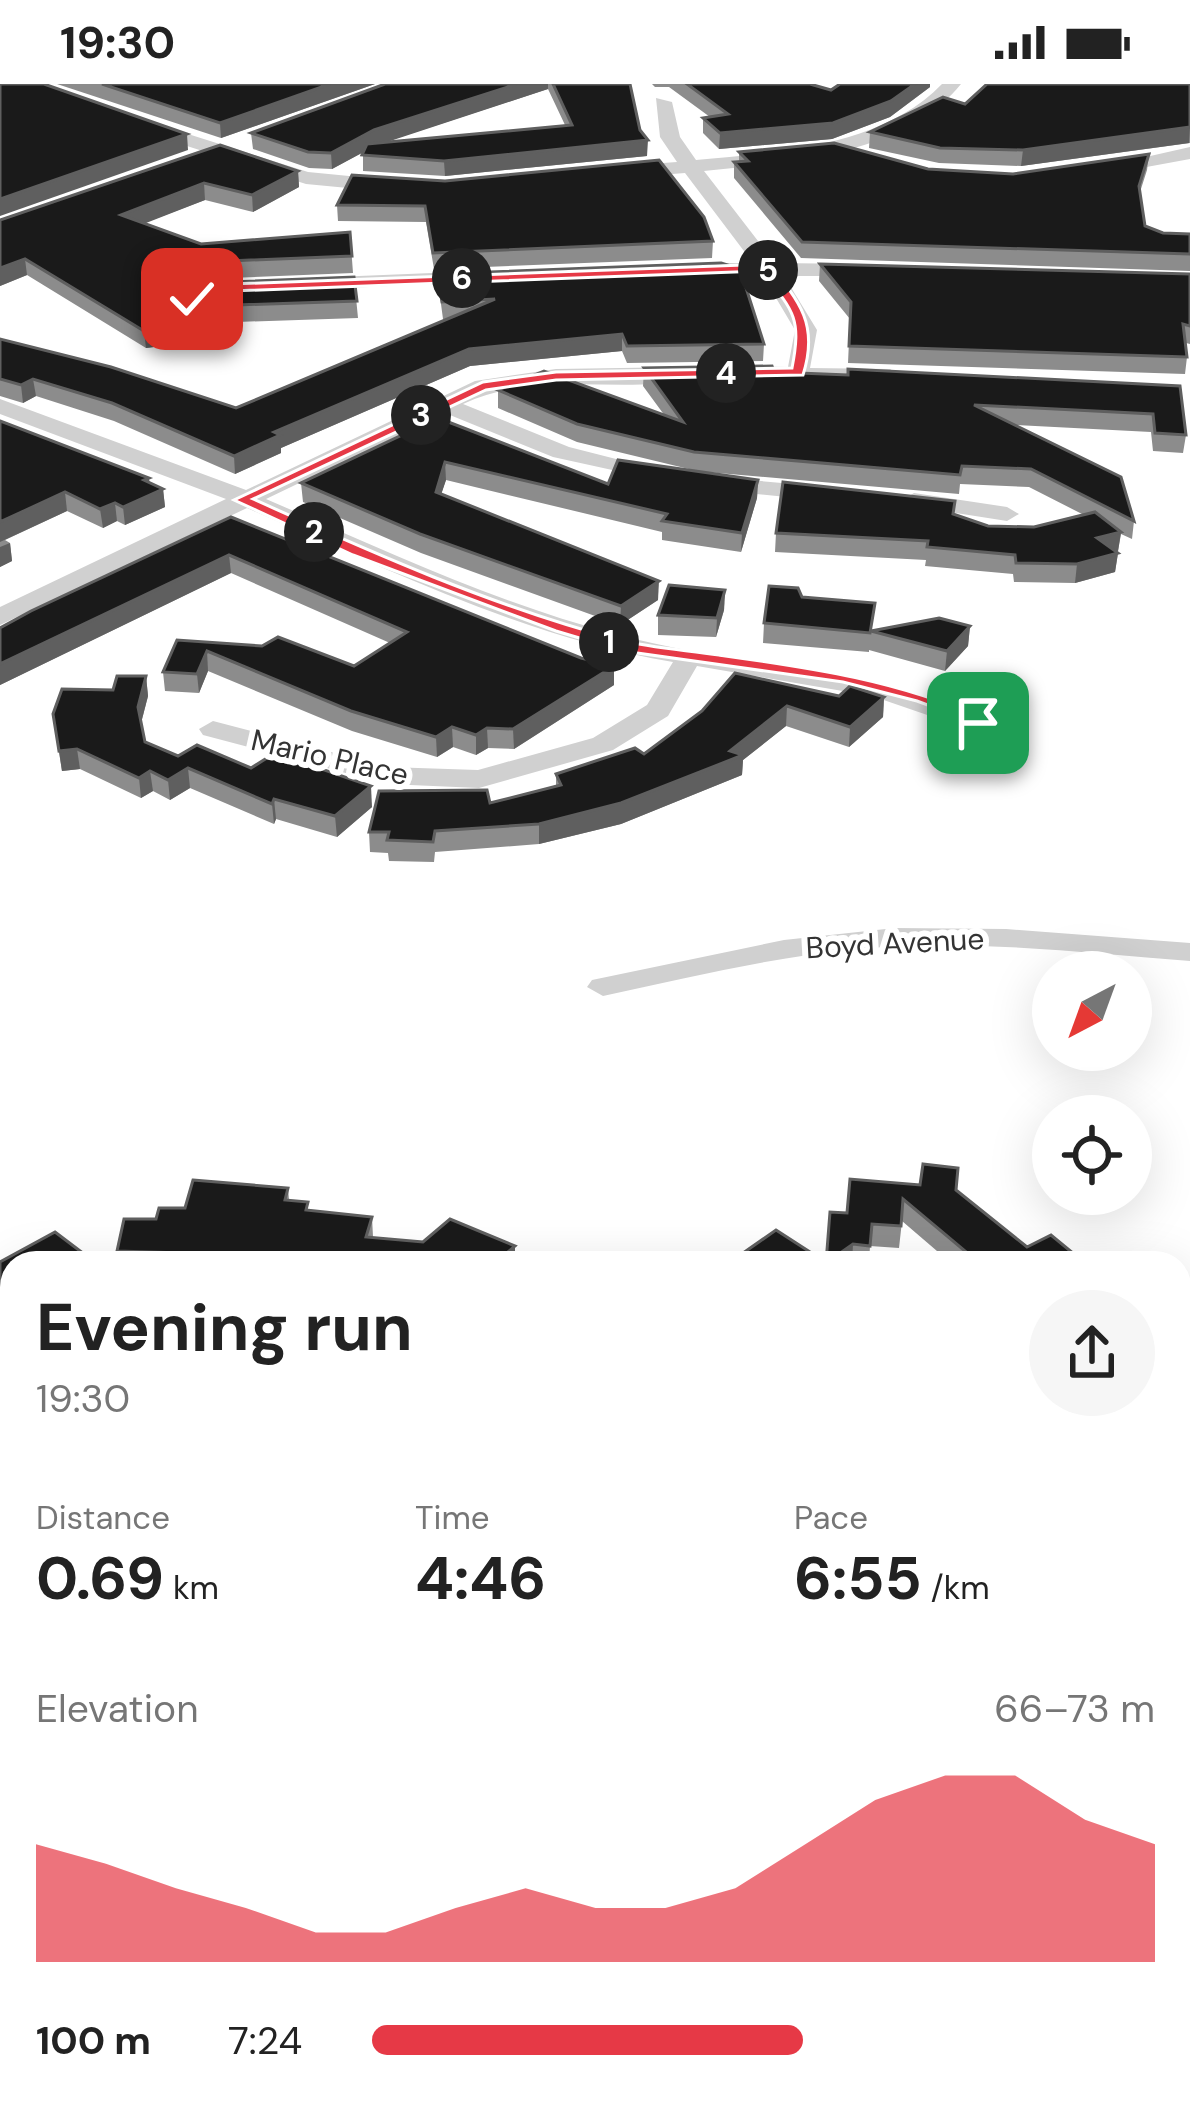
<!DOCTYPE html>
<html lang="en">
<head>
<meta charset="utf-8">
<style>
	body { margin:0; font-family:"DM Sans",sans-serif; background:#f6f6f6; color:#222; height:100vh; display:flex; flex-direction:column; font-size:45px; white-space:nowrap }
	* { box-sizing:border-box; margin:0 }
	p { font-size:39px; color:#767676 }
	.icon { flex:none; width:66px; height:66px; fill:none; stroke:currentColor; stroke-width:2; stroke-linecap:round; stroke-linejoin:round }
	.map { position:relative; flex:1; overflow:hidden }
	.side { position:absolute; left:0px; top:1167px; width:1191px; height:861px; display:flex; flex-direction:column; background:#fff; border-radius:36px 36px 0 0; box-shadow:0 12px 48px #0002 }
	.side>* { flex:none }
	.needle { width:78px; rotate:221deg }
	.tools { position:absolute; left:1032px; top:867px; display:grid; gap:24px }
	.tools a { display:grid; place-items:center; width:120px; height:120px; border-radius:50%; background:#fff; box-shadow:0 12px 48px #0002; font-size:60px }
	.pin { position:absolute; display:grid; place-items:center; width:102px; height:102px; color:#fff; margin:-51px; border-radius:24px; box-shadow:0 6px 18px #0006 }
	.km { position:absolute; width:60px; height:60px; margin:-30px; border-radius:50%; background:#222; color:#fff; font-size:33px; line-height:60px; text-align:center }
	.round { display:grid; place-items:center; flex:none; width:126px; height:126px; border-radius:63px; background:#f6f6f6 }
	.head { display:flex; align-items:center; justify-content:space-between; height:204px; padding:0 36px }
	h1 { font-size:66px; font-weight:700; line-height:90px }
	.stats { display:grid; grid-template-columns:repeat(3,1fr); gap:18px; height:204px; padding:12px 36px }
	.stats div { display:grid; align-content:center }
	.stats b { font-size:60px; font-weight:700 }
	.stats small { font-size:33px; font-weight:400 }
	.stats p { font-size:33px }
	.chart { height:336px; padding:24px 36px }
	.chart p { display:flex; justify-content:space-between }
	.chart svg { width:100%; height:216px; margin-top:12px; fill:#e63946; opacity:.7 }
	ul { padding:0 36px; list-style:none; font-size:39px }
	li { display:grid; grid-template-columns:192px 144px 1fr; align-items:center; height:90px }
	li i { height:30px; border-radius:15px; background:#e63946 }
	.status { display:flex; justify-content:space-between; align-items:center; height:84px; padding:0 60px; background:#fff; direction:ltr }
	.status svg { height:33px; fill:currentColor }
	.map>svg:first-child { display:block }
	.lines { fill:none; stroke-linecap:round; stroke-linejoin:round }
	.minor { fill:#d0d0d0; fill-rule:evenodd }
	.wall { fill:#8c8c8c; fill-rule:evenodd }
	.shaded-wall { fill:#5f5f5f }
	.building { fill:#1a1a1a; stroke:#5f5f5f; stroke-width:3 }
	.route { fill:#e63946; stroke:#fff; stroke-width:3 }
	.labels { text-anchor:middle; dominant-baseline:central; stroke-width:12; stroke-linejoin:round; paint-order:stroke }
	.street-label { font-size:30px; fill:#333; stroke:#fff }
</style>
</head>
<body>
<div class="status"><b>19:30</b><svg viewBox="0 0 49 12"><path d="M0 12V9h3v3zM5 12V6h3v6zM10 12V3h3v9zM15 12V0h3v12zM26 1h20v11H26zM47 4h2v5h-2z"/></svg></div>
<div class="map">
<svg width="1190" height="2026" viewBox="0 0 1190 2026">
	<rect width="100%" height="100%" fill="#fff"/>
	<g class="lines">
		<g class="minor">
			<path d="M942,0H961C902,72 790,78 704,87L775,179L864,180L875,186L864,192H784L817,246L810,284L890,285L901,292L890,299L730,294L727,289L738,282L788,283L795,246L763,192L681,189L677,185L688,179H753L685,89L621,94L611,88L621,82L677,78L660,53L656,14L672,18L680,53L696,76C779,68 881,63 942,0Z"/>
			<path d="M150,38L308,88L390,96L400,102L390,108L306,100L143,48V40Z"/>
			<path d="M1190,63V75L1103,91L1093,85Z"/>
			<path d="M481,187L492,193L488,197L310,206L299,200L310,194Z"/>
			<path d="M686,283L697,290L694,295C618,311 537,285 463,320L569,363L667,388V398L553,373L445,329L266,415C380,464 495,519 615,550C739,583 866,585 988,633V645H968L872,612L697,582L668,632L613,666L479,704L387,700L203,651L199,645L213,637L388,683L478,686L593,654L647,621L673,578C524,553 385,484 247,424L0,541V523L226,415L0,330V315L246,406L475,297L556,285Z"/>
			<path d="M716,393L826,403L838,410L826,417L707,405L704,400Z"/>
			<path d="M914,409L1007,423L1019,430L1007,437L905,421L902,416Z"/>
			<path d="M895,844L1006,845L1190,859V877C1080,868 968,855 858,865C772,873 687,894 603,912L587,903L592,896L784,856Z"/>
			<path d="M12,1307V1340L0,1343V1310Z"/>
			<path d="M12,1811V1854L0,1858V1815Z"/>
		</g>
	</g>
	<g class="wall">
		<path d="M57,0H375L221,54Z"/>
		<path d="M385,0H630L647,72L445,92L363,87V68L332,85L309,84L253,65L251,49ZM548,5L565,41L385,58Z"/>
		<path d="M652,0H810L831,6L840,0H930V3L890,33L832,55L719,65L703,49V34L710,33L669,3H655Z"/>
		<path d="M1190,0V59L1021,82L939,79L869,64L870,48L965,20Z"/>
		<path d="M220,61L298,87L299,103L253,128L205,116L144,139L201,160L350,148L353,189L230,194L183,206L354,193L358,234L237,238L235,253L146,264L27,191L0,202V136Z"/>
		<path d="M739,68L928,85L1013,90L1149,70L1147,86L1140,108L1145,142L1163,149L1190,150V187L801,174L734,94V78H739Z"/>
		<path d="M352,91L713,157L712,174L434,185L426,138L338,137L337,121Z"/>
		<path d="M820,180L1190,190V260L1186,259L1187,273L1185,290L848,279L850,235L819,197Z"/>
		<path d="M437,190L764,260L763,277L627,279L622,267L470,282L281,364V369L235,390L114,337L36,312L23,319L0,312V255L236,324L448,235H443Z"/>
		<path d="M644,284L1180,302L1186,351L1183,369L1153,367L1151,348L1014,341L1134,437L1132,455L1121,450L1118,467L1115,468L1118,469L1115,488L1075,499L1014,498L1013,490L925,482L926,476L775,468L776,449L954,431L988,442L1034,443L1084,431L1029,403L960,400L959,410L695,387L758,396L757,414L741,468L662,456V448L446,396L441,410L658,516L620,541L421,469L303,418L301,399L438,334L608,400L693,386L577,358L498,324V306L665,332L643,302Z"/>
		<path d="M0,337L163,405L165,423L125,441L117,437L103,444L67,427L5,456L10,459L12,477L0,483Z"/>
		<path d="M231,433L614,601L514,665L488,664L476,671L453,663L437,673L352,647L208,587L199,609L165,607L163,588L177,556L354,582L390,559L231,489L0,601V544Z"/>
		<path d="M725,506L724,526L716,553L658,551V531Z"/>
		<path d="M802,513L873,546L970,542L968,562L945,587L869,566V568L763,559L764,539Z"/>
		<path d="M146,592L148,612L141,639L145,658L178,672L251,684L372,723L337,753L276,735L274,740L190,704L170,716L153,707L141,714L80,685L62,687L53,630Z"/>
		<path d="M839,612L884,613L883,633L849,663L786,642L743,676L742,691L621,740L539,760L435,768L434,778L389,777L388,769L370,768L369,748L556,702V690L644,670L702,627Z"/>
		<path d="M850,1095L956,1106L1027,1163L1085,1179H951L902,1137L899,1164L870,1162L869,1179H826L847,1129Z"/>
		<path d="M288,1104L289,1116L308,1126L372,1133L373,1153L423,1158L515,1162V1179H119L117,1167L156,1135L185,1124Z"/>
		<path d="M746,1167L823,1179H745Z"/>
		<path d="M12,1634V1752L0,1741V1644Z"/>
		<path d="M12,1901V1996L0,1984V1911Z"/>
		<path d="M871,2016L1190,2026H869Z"/>
	</g>
	<g class="shaded-wall">
		<path d="M330,0H375L221,54L220,39Z"/>
		<path d="M517,0H548V5L375,62L332,85L331,69L374,46Z"/>
		<path d="M915,0H930V3L890,33L832,55L719,65L720,49Z"/>
		<path d="M1190,43L1189,59L1021,82L1023,66Z"/>
		<path d="M187,50L188,66L0,132V115Z"/>
		<path d="M648,56L647,72L445,92L444,77Z"/>
		<path d="M298,87L299,103L253,128L252,111Z"/>
		<path d="M204,99L205,116L123,148L121,131Z"/>
		<path d="M25,175L27,191L0,202V184Z"/>
		<path d="M228,177L230,194L180,207L181,189Z"/>
		<path d="M236,221L237,238L235,253L146,264L144,247Z"/>
		<path d="M622,250V267L470,282L281,364V369L235,390L234,372L274,348L469,265Z"/>
		<path d="M33,295L36,312L23,319L21,301Z"/>
		<path d="M445,378L446,396L436,426V408Z"/>
		<path d="M149,394L151,410L163,405L165,423L125,441L123,423L144,396Z"/>
		<path d="M758,396L757,414L741,468L742,449Z"/>
		<path d="M65,408L67,427L0,458V438Z"/>
		<path d="M115,419L117,437L103,444L100,425Z"/>
		<path d="M1121,448L1118,467L1095,473L1097,454Z"/>
		<path d="M10,459L12,477L0,483V463Z"/>
		<path d="M1118,469L1115,488L1075,499L1077,480Z"/>
		<path d="M229,471L231,489L0,601V580Z"/>
		<path d="M659,497L658,516L620,541L621,522Z"/>
		<path d="M725,506L724,526L716,553L717,534Z"/>
		<path d="M970,542L968,562L945,587L947,567Z"/>
		<path d="M207,567L208,587L199,609L197,590Z"/>
		<path d="M614,582V601L514,665L513,645Z"/>
		<path d="M146,592L148,612L140,643L138,623Z"/>
		<path d="M884,613L883,633L849,663L850,643Z"/>
		<path d="M787,622L786,642L743,676L742,691L621,740L539,760V740L730,667Z"/>
		<path d="M452,643L453,663L437,673L436,653Z"/>
		<path d="M487,644L488,664L476,671V651Z"/>
		<path d="M77,665L80,685L62,687L59,667Z"/>
		<path d="M188,684L190,704L170,716L168,696Z"/>
		<path d="M150,687L153,707L141,714L139,694Z"/>
		<path d="M371,702L372,723L337,753L335,732Z"/>
		<path d="M274,715L276,735L274,740L272,720Z"/>
		<path d="M853,1160L852,1179H826Z"/>
		<path d="M515,1162V1179H495Z"/>
		<path d="M12,1208V1232L0,1239V1215Z"/>
		<path d="M12,1239V1264L0,1274V1249Z"/>
		<path d="M12,1457V1490L0,1500V1474Z"/>
		<path d="M38,2016H51L40,2024Z"/>
	</g>
	<g class="building">
		<path d="M0,0H44L187,50L0,115Z"/>
		<path d="M102,0H330L220,39Z"/>
		<path d="M385,0H517L374,46L331,69L308,68L251,49Z"/>
		<path d="M553,0H630L640,46L648,56L444,77L362,71L367,60L572,41Z"/>
		<path d="M687,0H810L831,6L840,0H915L891,17L833,39L720,49L703,34L728,30Z"/>
		<path d="M987,0H1190V43L1023,66L940,64L870,48L943,13L965,20Z"/>
		<path d="M834,59L928,85L1013,90L1149,70L1139,102L1145,142L1163,149L1190,150V170L802,158L734,78L748,77L739,68Z"/>
		<path d="M220,61L298,87L252,111L204,99L121,131L201,160L350,148L352,172L228,177L181,189L180,207L231,198L354,193L357,217L236,221L234,236L144,247L25,175L0,184V136Z"/>
		<path d="M659,76L704,133L713,157L433,169L425,122L337,121L352,91L445,97Z"/>
		<path d="M721,179L740,185L764,260L627,262L622,250L469,265L274,348L280,351L234,372L112,319L33,295L21,301L0,295V255L111,283L236,324L495,215L442,218L437,190Z"/>
		<path d="M820,180L1190,190V242L1183,240L1187,273L849,262L851,218Z"/>
		<path d="M772,282L774,288L848,291V285L1180,302L1186,351L1155,349L1153,330L974,321L1121,393L1134,437L1031,385L962,382L960,391L694,368L577,340L498,306L544,287L683,338L644,284Z"/>
		<path d="M438,334L608,400L618,376L758,396L742,449L662,437L667,430L445,378L436,408L659,497L621,522L420,450L301,399Z"/>
		<path d="M0,337L149,394L144,396L163,405L123,423L115,419L100,425L65,408L0,438Z"/>
		<path d="M783,398L955,417L953,430L988,442L1034,443L1095,428L1121,448L1097,454L1118,469L1077,480L1016,479L1015,471L927,463L928,457L776,449Z"/>
		<path d="M231,433L581,574L614,582L513,645L487,644L476,651L452,643L436,653L351,627L207,567L197,590L163,588L177,556L262,562L278,553L354,582L407,548L229,471L0,580V544L31,527Z"/>
		<path d="M669,501L725,506L717,534L658,531Z"/>
		<path d="M769,502L798,504L802,513L875,519L870,549L764,539Z"/>
		<path d="M939,534L970,542L947,567L871,547Z"/>
		<path d="M735,589L839,612L850,602L884,613L850,643L787,622L730,667L743,671L621,719L539,740L435,747L433,758L387,756L389,748H369L379,707L487,706L490,719L561,701L556,690L635,664L644,670L702,627Z"/>
		<path d="M117,592H146L138,623L145,658L178,672L197,661L251,684L275,669L371,702L335,732L274,715L272,720L188,684L168,696L150,687L139,694L77,665L59,667L53,630L62,605L113,606Z"/>
		<path d="M923,1080L958,1084L956,1106L1027,1163L1051,1151L1085,1179H998L989,1172L978,1178L903,1115L901,1142L872,1140L870,1162L853,1160L826,1179L830,1128L847,1129L850,1095L920,1101Z"/>
		<path d="M193,1096L288,1104L285,1116L308,1118L306,1126L372,1133L366,1153L423,1158L450,1135L515,1162L495,1179H267L245,1178L247,1171L117,1167L124,1135H156L159,1124H185Z"/>
		<path d="M776,1146L824,1177L820,1179H765L746,1167Z"/>
		<path d="M55,1148L96,1179H12V1208L0,1215V1178Z"/>
		<path d="M0,1228L12,1234V1239L0,1249Z"/>
		<path d="M12,1376V1464L0,1474V1387Z"/>
		<path d="M12,1634V1728L8,1731L0,1723V1644Z"/>
		<path d="M1179,1897L1190,1900V2026H892L870,2020L871,2016H1179Z"/>
		<path d="M12,1901V1979L0,1968V1911Z"/>
		<path d="M508,2016H770L786,2026H500Z"/>
	</g>
	<path class="route" d="M769,180C800,218 819,241 803,291L556,296L486,306L253,415C371,468 494,523 620,556C651,564 686,566 719,571C811,584 898,596 984,635V642L917,617L843,598L623,567L556,547L353,471L234,416L483,298L556,288L792,284C802,233 793,226 761,187L232,207L192,219L185,215L231,200Z"/>
	<g class="labels">
		<g class="street-label">
			<text transform="translate(330 673) rotate(13)">Mario Place</text>
			<text transform="translate(895 859) rotate(-3)">Boyd Avenue</text>
		</g>
	</g>
</svg>
<div class="tools">
<a><svg class="needle" viewBox="-14 -14 28 28"><path d="M0-13l5 13h-10z" fill="#e53935"/><path d="M0 13l5-13h-10z" fill="#767676"/></svg></a>
<a><svg class="icon" aria-label="locate" viewBox="0 0 24 24"><circle cx="12" cy="12" r="6"/><path d="M12 2v4M12 18v4M2 12h4M18 12h4"/></svg></a>
</div>
<div class="pin" style="left:978px;top:639px;background:#1e9e55"><svg class="icon" aria-label="arrive" viewBox="0 0 24 24"><path d="M6 21V4h12l-3 4 3 4H6"/></svg></div>
<div class="pin" style="left:192px;top:215px;background:#d93025"><svg class="icon" aria-label="check" viewBox="0 0 24 24"><path d="M5 12l5 5 9-10"/></svg></div>
<b class="km" style="left:609px;top:558px">1</b>
<b class="km" style="left:314px;top:448px">2</b>
<b class="km" style="left:421px;top:331px">3</b>
<b class="km" style="left:726px;top:289px">4</b>
<b class="km" style="left:768px;top:186px">5</b>
<b class="km" style="left:462px;top:194px">6</b>
<section class="side">
<div class="head"><div><h1>Evening run</h1><p>19:30</p></div><a class="round"><svg class="icon" aria-label="share" viewBox="0 0 24 24"><path d="M12 15V3M7 8l5-5 5 5M5 13v7h14v-7"/></svg></a></div>
<div class="stats">
<div><p>Distance</p><b>0.69<small> km</small></b></div>
<div><p>Time</p><b>4:46</b></div>
<div><p>Pace</p><b>6:55<small> /km</small></b></div>
</div>
<div class="chart"><p><span>Elevation</span>66–73 m</p>
<svg viewBox="0 0 160 44" preserveAspectRatio="none"><path d="M0 44V20L10 24L20 29L30 33L40 38L50 38L60 33L70 29L80 33L90 33L100 29L110 20L120 11L130 6L140 6L150 15L160 20V44z"/></svg>
</div>
<ul>
<li><b>100 m</b>7:24<i style="width:55%"></i></li>
</ul>
</section>
</div>
</body>
</html>
